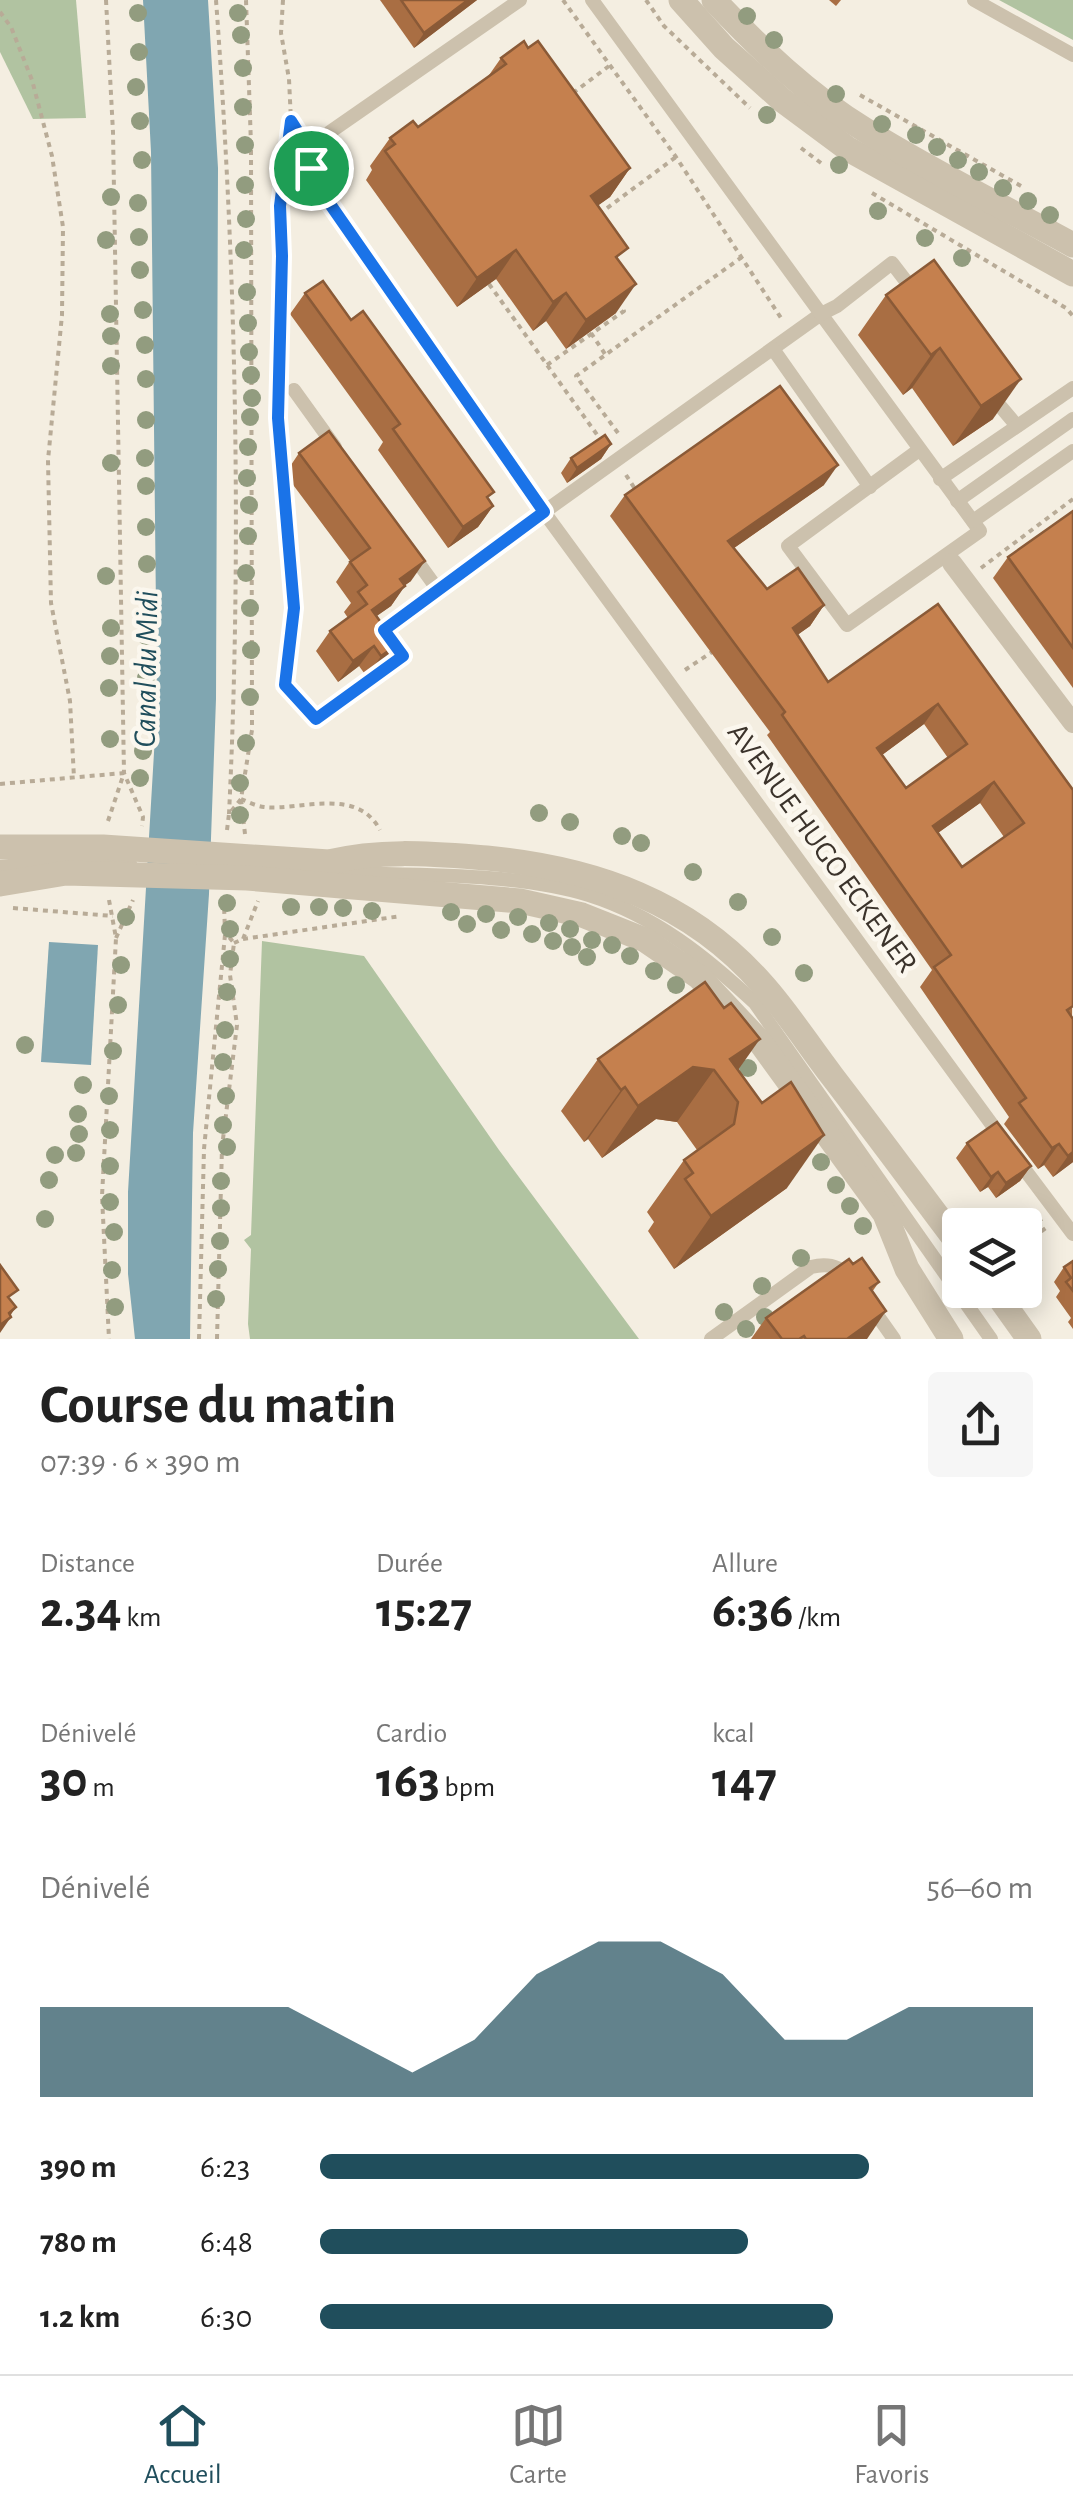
<!DOCTYPE html>
<html lang="fr">
<head>
<meta charset="utf-8">
<style>
	body { margin:0; font-family:"Alegreya Sans",sans-serif; background:#f6f6f6; color:#222; height:100vh; display:flex; flex-direction:column; font-size:38px; white-space:nowrap }
	* { box-sizing:border-box; margin:0 }
	p { font-size:32px; color:#767676 }
	.icon { flex:none; width:55px; height:55px; fill:none; stroke:currentColor; stroke-width:2; stroke-linecap:round; stroke-linejoin:round }
	.map { position:relative; height:1339px; overflow:hidden }
	.drawer { display:flex; flex-direction:column; background:#fff; flex:1 }
	.drawer>* { flex:none }
	.controls { position:absolute; left:942px; top:1208px; display:grid; gap:20px }
	.controls a { display:grid; place-items:center; width:100px; height:100px; border-radius:10px; background:#fff; box-shadow:0 5px 25px #0003; font-size:50px }
	.pin { position:absolute; display:grid; place-items:center; width:85px; height:85px; color:#fff; margin:-42px; border:5px solid #fff; border-radius:50%; box-shadow:0 2px 10px #0007 }
	.round { display:grid; place-items:center; flex:none; width:105px; height:105px; border-radius:10px; background:#f6f6f6 }
	.headline { display:flex; align-items:center; justify-content:space-between; height:170px; padding:0 40px }
	h1 { font-size:55px; font-weight:600; line-height:75px }
	.figures { display:grid; grid-template-columns:repeat(3,1fr); gap:15px; height:170px; padding:10px 40px }
	.figures div { display:grid; align-content:center }
	.figures b { font-size:50px; font-weight:600 }
	.figures small { font-size:28px; font-weight:400 }
	.figures p { font-size:28px }
	.chart { height:280px; padding:20px 40px }
	.chart p { display:flex; justify-content:space-between }
	.chart svg { width:100%; height:180px; margin-top:10px; fill:#204e5c; opacity:.7 }
	ul { padding:0 40px; list-style:none; font-size:32px }
	li { display:grid; grid-template-columns:160px 120px 1fr; align-items:center; height:75px }
	li i { height:25px; border-radius:12px; background:#204e5c }
	.tab-bar { display:flex; justify-content:space-around; align-items:center; height:140px; border-top:2px solid #e0e0e0; background:#fff; font-size:28px; color:#767676 }
	.tab-bar a { display:grid; justify-items:center; gap:5px }
	.tab-bar .current { color:#204e5c }
	.map>svg:first-child { display:block }
	.green { fill:#b1c3a1 }
	.water { fill:#80a6b1 }
	.lines { fill:none; stroke-linecap:round; stroke-linejoin:round }
	.path { stroke:#b8ab97; stroke-width:4; stroke-dasharray:5 5; stroke-linecap:butt }
	.service { stroke:#ccc1ad; stroke-width:14 }
	.pedestrian { stroke:#ccc1ad; stroke-width:20 }
	.tertiary { stroke:#ccc1ad; stroke-width:25 }
	.tree { fill:#929c7f }
	.wall { fill:#a96e43; fill-rule:evenodd }
	.shaded-wall { fill:#8a5a37 }
	.building { fill:#c5804e; stroke:#8a5a37; stroke-width:2.5; fill-rule:evenodd }
	.route-casing { stroke:#fff; stroke-width:20 }
	.route { stroke:#1a73e8; stroke-width:12 }
	.labels { text-anchor:middle; dominant-baseline:central; stroke-width:9; stroke-linejoin:round; paint-order:stroke }
	.street-label { font-size:30px; fill:#3b332b; stroke:#fbf7ee }
	.water-label { font-size:32px; font-style:italic; fill:#204e5c; stroke:#fbf7ee }
</style>
</head>
<body>
<div class="map">
<svg width="1073" height="1339" viewBox="0 0 1073 1339">
	<rect width="100%" height="100%" fill="#f4eee1"/>
	<g class="green">
		<path d="M0,0H76L86,118L33,119L0,52Z"/>
		<path d="M999,0H1073V40Z"/>
		<path d="M262,941L364,956L499,1150L639,1339H250L248,1324L251,1249L244,1240L251,1235Z"/>
	</g>
	<g class="water">
		<path d="M143,0H208L218,168L216,699L209,894L193,1133L190,1339H135L128,1274V1192L157,702L151,152Z"/>
		<path d="M49,942L98,945L91,1065L41,1062Z"/>
	</g>
	<g class="lines">
		<g class="path">
			<path d="M106,0L113,132L124,773L143,817L142,826"/>
			<path d="M216,0C236,271 242,543 229,814"/>
			<path d="M283,0L281,33L289,79L291,121L301,136"/>
			<path d="M563,0L676,157L781,318"/>
			<path d="M646,0L664,26L750,108"/>
			<path d="M0,12L11,27L32,80L52,156L63,227L62,315L48,460L51,603L70,701L74,778"/>
			<path d="M573,93L609,66"/>
			<path d="M860,95L1021,186"/>
			<path d="M801,148L821,163"/>
			<path d="M872,193L1066,308L1073,316"/>
			<path d="M599,214L676,157"/>
			<path d="M489,284L603,443"/>
			<path d="M591,333L605,354"/>
			<path d="M547,365L624,311L621,306"/>
			<path d="M280,376V207L291,121"/>
			<path d="M279,405L294,608L285,685L316,719L388,667"/>
			<path d="M618,433L576,376L742,257"/>
			<path d="M626,475L637,492"/>
			<path d="M981,568L1073,499"/>
			<path d="M685,670L712,652"/>
			<path d="M0,784L124,773"/>
			<path d="M241,799C248,802 256,806 264,807C299,811 357,786 380,830"/>
			<path d="M108,821L124,773"/>
			<path d="M227,830L229,814L241,799"/>
			<path d="M245,834L241,799L252,730L251,145L246,0"/>
			<path d="M109,900L116,938L102,1196L109,1339"/>
			<path d="M13,908L113,916"/>
			<path d="M116,938L133,900"/>
			<path d="M243,939L401,916"/>
			<path d="M234,943L243,939L258,901"/>
			<path d="M1025,1231L1042,1219"/>
			<path d="M1025,1243L1046,1228"/>
			<path d="M199,1339L204,1149L225,935"/>
			<path d="M217,1339L222,1147L237,1025L230,975L234,943L225,932L224,904"/>
		</g>
		<g class="service">
			<path d="M520,0L330,132C314,147 309,159 313,181L544,512L821,314L980,531L847,625L788,546L919,450"/>
			<path d="M592,0L821,314L837,306L892,263L915,293"/>
			<path d="M974,0L1073,55"/>
			<path d="M773,349L870,487"/>
			<path d="M294,390L335,447"/>
			<path d="M990,394L1017,426"/>
			<path d="M940,479L1073,388"/>
			<path d="M957,501L1073,419"/>
			<path d="M973,521L1073,451"/>
			<path d="M412,554L438,590"/>
			<path d="M403,656L384,630L544,512L1001,1137"/>
			<path d="M0,867L62,860L130,863"/>
			<path d="M322,872C403,876 513,871 589,895C655,916 706,957 755,1003L991,1339"/>
			<path d="M1016,1158L1073,1234"/>
			<path d="M870,1305L894,1339"/>
			<path d="M711,1339L811,1267C827,1263 840,1265 851,1279"/>
		</g>
		<path class="pedestrian" d="M952,563L1073,723"/>
		<g class="tertiary">
			<path d="M681,0L724,48L782,100L848,149L1073,274"/>
			<path d="M714,0C759,48 808,95 865,130C932,172 1004,207 1073,245"/>
			<path d="M0,847H103L329,862C382,849 433,854 487,858C594,868 691,902 763,985C788,1013 809,1046 832,1076C875,1132 917,1189 960,1246"/>
			<path d="M0,884L66,873L247,878L520,901L582,915L645,940L699,977L760,1042L885,1214L907,1269L951,1339"/>
			<path d="M994,1290L1029,1339"/>
		</g>
	</g>
	<g class="tree">
		<circle cx="138" cy="13" r="9"/>
		<circle cx="238" cy="13" r="9"/>
		<circle cx="747" cy="16" r="9"/>
		<circle cx="241" cy="35" r="9"/>
		<circle cx="774" cy="40" r="9"/>
		<circle cx="139" cy="52" r="9"/>
		<circle cx="243" cy="68" r="9"/>
		<circle cx="136" cy="87" r="9"/>
		<circle cx="836" cy="94" r="9"/>
		<circle cx="243" cy="107" r="9"/>
		<circle cx="767" cy="115" r="9"/>
		<circle cx="140" cy="121" r="9"/>
		<circle cx="882" cy="124" r="9"/>
		<circle cx="916" cy="135" r="9"/>
		<circle cx="245" cy="145" r="9"/>
		<circle cx="937" cy="147" r="9"/>
		<circle cx="142" cy="160" r="9"/>
		<circle cx="958" cy="160" r="9"/>
		<circle cx="839" cy="165" r="9"/>
		<circle cx="979" cy="172" r="9"/>
		<circle cx="245" cy="185" r="9"/>
		<circle cx="1003" cy="188" r="9"/>
		<circle cx="111" cy="197" r="9"/>
		<circle cx="1028" cy="201" r="9"/>
		<circle cx="138" cy="203" r="9"/>
		<circle cx="878" cy="211" r="9"/>
		<circle cx="1050" cy="215" r="9"/>
		<circle cx="246" cy="219" r="9"/>
		<circle cx="139" cy="237" r="9"/>
		<circle cx="925" cy="238" r="9"/>
		<circle cx="106" cy="240" r="9"/>
		<circle cx="244" cy="250" r="9"/>
		<circle cx="962" cy="258" r="9"/>
		<circle cx="140" cy="270" r="9"/>
		<circle cx="247" cy="292" r="9"/>
		<circle cx="143" cy="310" r="9"/>
		<circle cx="110" cy="314" r="9"/>
		<circle cx="248" cy="323" r="9"/>
		<circle cx="111" cy="336" r="9"/>
		<circle cx="145" cy="345" r="9"/>
		<circle cx="249" cy="352" r="9"/>
		<circle cx="111" cy="366" r="9"/>
		<circle cx="251" cy="375" r="9"/>
		<circle cx="146" cy="379" r="9"/>
		<circle cx="252" cy="398" r="9"/>
		<circle cx="250" cy="417" r="9"/>
		<circle cx="146" cy="420" r="9"/>
		<circle cx="248" cy="447" r="9"/>
		<circle cx="145" cy="458" r="9"/>
		<circle cx="111" cy="463" r="9"/>
		<circle cx="247" cy="478" r="9"/>
		<circle cx="146" cy="486" r="9"/>
		<circle cx="249" cy="505" r="9"/>
		<circle cx="146" cy="527" r="9"/>
		<circle cx="248" cy="536" r="9"/>
		<circle cx="147" cy="564" r="9"/>
		<circle cx="246" cy="573" r="9"/>
		<circle cx="106" cy="576" r="9"/>
		<circle cx="146" cy="600" r="9"/>
		<circle cx="250" cy="608" r="9"/>
		<circle cx="111" cy="628" r="9"/>
		<circle cx="146" cy="636" r="9"/>
		<circle cx="251" cy="650" r="9"/>
		<circle cx="110" cy="656" r="9"/>
		<circle cx="146" cy="678" r="9"/>
		<circle cx="109" cy="688" r="9"/>
		<circle cx="250" cy="697" r="9"/>
		<circle cx="146" cy="710" r="9"/>
		<circle cx="110" cy="739" r="9"/>
		<circle cx="246" cy="743" r="9"/>
		<circle cx="143" cy="751" r="9"/>
		<circle cx="140" cy="778" r="9"/>
		<circle cx="240" cy="783" r="9"/>
		<circle cx="539" cy="813" r="9"/>
		<circle cx="240" cy="815" r="9"/>
		<circle cx="570" cy="822" r="9"/>
		<circle cx="622" cy="836" r="9"/>
		<circle cx="641" cy="843" r="9"/>
		<circle cx="693" cy="872" r="9"/>
		<circle cx="738" cy="902" r="9"/>
		<circle cx="227" cy="903" r="9"/>
		<circle cx="291" cy="907" r="9"/>
		<circle cx="319" cy="907" r="9"/>
		<circle cx="343" cy="908" r="9"/>
		<circle cx="372" cy="911" r="9"/>
		<circle cx="451" cy="912" r="9"/>
		<circle cx="486" cy="914" r="9"/>
		<circle cx="126" cy="917" r="9"/>
		<circle cx="518" cy="917" r="9"/>
		<circle cx="549" cy="923" r="9"/>
		<circle cx="467" cy="924" r="9"/>
		<circle cx="230" cy="929" r="9"/>
		<circle cx="570" cy="929" r="9"/>
		<circle cx="501" cy="930" r="9"/>
		<circle cx="532" cy="934" r="9"/>
		<circle cx="772" cy="937" r="9"/>
		<circle cx="592" cy="940" r="9"/>
		<circle cx="553" cy="941" r="9"/>
		<circle cx="612" cy="945" r="9"/>
		<circle cx="572" cy="947" r="9"/>
		<circle cx="630" cy="956" r="9"/>
		<circle cx="587" cy="957" r="9"/>
		<circle cx="230" cy="959" r="9"/>
		<circle cx="121" cy="965" r="9"/>
		<circle cx="654" cy="971" r="9"/>
		<circle cx="804" cy="973" r="9"/>
		<circle cx="676" cy="985" r="9"/>
		<circle cx="227" cy="992" r="9"/>
		<circle cx="118" cy="1005" r="9"/>
		<circle cx="225" cy="1030" r="9"/>
		<circle cx="25" cy="1045" r="9"/>
		<circle cx="113" cy="1051" r="9"/>
		<circle cx="223" cy="1062" r="9"/>
		<circle cx="748" cy="1068" r="9"/>
		<circle cx="83" cy="1085" r="9"/>
		<circle cx="109" cy="1096" r="9"/>
		<circle cx="226" cy="1096" r="9"/>
		<circle cx="78" cy="1114" r="9"/>
		<circle cx="223" cy="1125" r="9"/>
		<circle cx="110" cy="1130" r="9"/>
		<circle cx="79" cy="1134" r="9"/>
		<circle cx="227" cy="1147" r="9"/>
		<circle cx="76" cy="1153" r="9"/>
		<circle cx="55" cy="1155" r="9"/>
		<circle cx="821" cy="1162" r="9"/>
		<circle cx="110" cy="1166" r="9"/>
		<circle cx="49" cy="1180" r="9"/>
		<circle cx="221" cy="1181" r="9"/>
		<circle cx="836" cy="1185" r="9"/>
		<circle cx="110" cy="1202" r="9"/>
		<circle cx="850" cy="1206" r="9"/>
		<circle cx="221" cy="1208" r="9"/>
		<circle cx="45" cy="1219" r="9"/>
		<circle cx="863" cy="1226" r="9"/>
		<circle cx="114" cy="1232" r="9"/>
		<circle cx="220" cy="1241" r="9"/>
		<circle cx="801" cy="1258" r="9"/>
		<circle cx="218" cy="1269" r="9"/>
		<circle cx="112" cy="1270" r="9"/>
		<circle cx="762" cy="1286" r="9"/>
		<circle cx="216" cy="1299" r="9"/>
		<circle cx="115" cy="1307" r="9"/>
		<circle cx="724" cy="1312" r="9"/>
		<circle cx="765" cy="1317" r="9"/>
		<circle cx="746" cy="1329" r="9"/>
	</g>
	<g class="wall">
		<path d="M380,0H477L414,48Z"/>
		<path d="M829,0H841L836,6Z"/>
		<path d="M501,58L630,168L610,197L598,205L619,261L616,313L566,349L546,321L533,331L496,279L457,307L366,180L372,170L370,166L390,138L418,127L487,78Z"/>
		<path d="M934,260L993,419L953,446L912,388L903,395L858,335L886,295Z"/>
		<path d="M305,293L351,320L493,506L478,527L448,548L378,450L383,442L290,314Z"/>
		<path d="M611,444L601,459L567,483L561,473L571,458Z"/>
		<path d="M299,453L411,581L405,585L391,606L376,616L383,665L367,677L359,666L338,682L316,651L330,631L348,618L344,612L351,603L336,582L350,561L285,474Z"/>
		<path d="M824,485L734,548L767,589L824,605L810,626L797,635L828,682L938,604L1073,790L1072,1017L1073,1162L1053,1177L1044,1165L1038,1169L1004,1124L1009,1117L920,987L932,970L767,735L770,732L610,516L625,495ZM924,724L948,758L906,788L882,755ZM980,803L1004,837L962,867L938,833Z"/>
		<path d="M1073,511V688L993,578L1008,557Z"/>
		<path d="M598,1059L738,1070L787,1188L674,1269L648,1231L654,1222L647,1212L684,1160L697,1150L677,1122L656,1119L602,1158L588,1139L584,1142L561,1111Z"/>
		<path d="M967,1143L1031,1166L1020,1181L996,1198L988,1187L980,1192L956,1158Z"/>
		<path d="M1073,1261V1329L1068,1322L1071,1318L1056,1297L1060,1291L1054,1282L1064,1267Z"/>
		<path d="M853,1264L879,1282L872,1292L867,1339H751L766,1318Z"/>
	</g>
	<g class="shaded-wall">
		<path d="M468,0H477L414,48L424,33Z"/>
		<path d="M630,168L610,197L571,225L591,196Z"/>
		<path d="M516,250L496,279L457,307L477,278Z"/>
		<path d="M636,284L616,313L566,349L586,320Z"/>
		<path d="M566,293L546,321L533,331L553,302Z"/>
		<path d="M940,348L912,388L903,395L931,355Z"/>
		<path d="M1021,379L993,419L953,446L981,406Z"/>
		<path d="M611,444L601,459L567,483L577,468Z"/>
		<path d="M838,465L824,485L714,562L728,541Z"/>
		<path d="M493,506L478,527L448,548L463,527Z"/>
		<path d="M425,561L411,581L386,599L400,579Z"/>
		<path d="M405,586L391,606L357,630L372,610Z"/>
		<path d="M824,605L810,626L778,649L793,628Z"/>
		<path d="M397,645L383,665L367,677L381,656Z"/>
		<path d="M374,646L359,666L338,682L353,661Z"/>
		<path d="M938,704L924,724L863,769L877,748Z"/>
		<path d="M994,782L980,803L918,847L933,826Z"/>
		<path d="M760,1039L726,1087L730,1059Z"/>
		<path d="M693,1067L714,1070L677,1122L656,1119L602,1158L638,1106Z"/>
		<path d="M625,1087L588,1139L584,1142L621,1090Z"/>
		<path d="M824,1135L787,1188L674,1269L711,1216Z"/>
		<path d="M1059,1144L1044,1165L1038,1169L1052,1148Z"/>
		<path d="M1073,1152V1162L1053,1177L1068,1156Z"/>
		<path d="M1031,1166L1020,1181L996,1198L1006,1183Z"/>
		<path d="M998,1172L988,1187L980,1192L991,1177Z"/>
		<path d="M16,1307L8,1319L11,1317L0,1333V1325L9,1313Z"/>
		<path d="M886,1311L867,1339H847Z"/>
	</g>
	<g class="building">
		<path d="M401,0H468L424,33Z"/>
		<path d="M524,41L528,48L538,41L630,168L591,196L628,248L616,257L636,284L586,320L566,293L553,302L516,250L477,278L385,151L395,144L390,138L413,121L418,127L506,64L501,58Z"/>
		<path d="M934,260L1021,379L981,406L940,348L931,355L886,295Z"/>
		<path d="M323,281L351,320L363,311L494,492L487,497L493,506L463,527L393,429L400,424L305,293Z"/>
		<path d="M780,386L838,465L728,541L767,589L798,568L824,605L793,628L828,682L938,604L1073,790V1006L1067,1010L1073,1019V1152L1068,1156L1059,1144L1052,1148L1019,1103L1026,1098L934,967L951,955L782,715L785,712L625,495ZM938,704L967,744L906,788L877,748ZM994,782L1024,823L962,867L933,826Z"/>
		<path d="M329,431L425,561L400,579L405,586L372,610L397,645L381,656L374,646L353,661L330,631L367,604L358,592L367,585L350,562L370,548L299,453Z"/>
		<path d="M605,435L611,444L577,468L571,458Z"/>
		<path d="M1073,511V648L1008,557Z"/>
		<path d="M705,982L724,1008L731,1003L760,1039L730,1059L762,1103L791,1082L824,1135L711,1216L685,1179L693,1173L684,1160L734,1124L738,1102L714,1070L693,1067L638,1106L625,1087L621,1090L598,1059Z"/>
		<path d="M997,1122L1031,1166L1006,1183L998,1172L991,1177L967,1143Z"/>
		<path d="M862,1258L879,1282L870,1288L886,1311L847,1339H806L804,1336L799,1339H782L766,1318L849,1259L853,1264Z"/>
		<path d="M1073,1261V1291L1066,1282L1071,1278L1064,1267Z"/>
		<path d="M0,1265L18,1290L8,1297L16,1307L9,1313L11,1317L0,1325Z"/>
	</g>
	<g class="lines">
		<g class="route-casing">
			<path id="route" d="M291,121L312,154L314,181L544,512L384,630L403,656L316,719L285,685L294,608L278,418L282,256L280,206Z"/>
		</g>
		<use href="#route" class="route"/>
	</g>
	<g class="labels">
		<g class="street-label">
			<text transform="translate(822 848) rotate(54)">AVENUE HUGO ECKENER</text>
		</g>
		<g class="water-label">
			<text transform="translate(146 669) rotate(-89)">Canal du Midi</text>
		</g>
	</g>
</svg>
<div class="controls">
<a><svg class="icon" aria-label="layers" viewBox="0 0 24 24"><path d="M12 4l9 5-9 5-9-5zM3 14l9 5 9-5"/></svg></a>
</div>
<div class="pin" style="left:311px;top:168px;background:#1e9e55"><svg class="icon" aria-label="arrive" viewBox="0 0 24 24"><path d="M6 21V4h12l-3 4 3 4H6"/></svg></div>
</div>
<section class="drawer">
<div class="headline"><div><h1>Course du matin</h1><p>07:39 · 6 × 390 m</p></div><a class="round"><svg class="icon" aria-label="share" viewBox="0 0 24 24"><path d="M12 15V3M7 8l5-5 5 5M5 13v7h14v-7"/></svg></a></div>
<div class="figures">
<div><p>Distance</p><b>2.34<small> km</small></b></div>
<div><p>Durée</p><b>15:27</b></div>
<div><p>Allure</p><b>6:36<small> /km</small></b></div>
</div>
<div class="figures">
<div><p>Dénivelé</p><b>30<small> m</small></b></div>
<div><p>Cardio</p><b>163<small> bpm</small></b></div>
<div><p>kcal</p><b>147</b></div>
</div>
<div class="chart"><p><span>Dénivelé</span>56–60 m</p>
<svg viewBox="0 0 160 44" preserveAspectRatio="none"><path d="M0 44V22L10 22L20 22L30 22L40 22L50 30L60 38L70 30L80 14L90 6L100 6L110 14L120 30L130 30L140 22L150 22L160 22V44z"/></svg>
</div>
<ul>
<li><b>390 m</b>6:23<i style="width:77%"></i></li>
<li><b>780 m</b>6:48<i style="width:60%"></i></li>
<li><b>1.2 km</b>6:30<i style="width:72%"></i></li>
</ul>
</section>
<nav class="tab-bar">
<a class="current"><svg class="icon" aria-label="home" viewBox="0 0 24 24"><path d="M3 11l9-7 9 7M6 9v11h12V9"/></svg>Accueil</a>
<a><svg class="icon" aria-label="map" viewBox="0 0 24 24"><path d="M3 6l6-2 6 2 6-2v14l-6 2-6-2-6 2zM9 4v14M15 6v14"/></svg>Carte</a>
<a><svg class="icon" aria-label="saved" viewBox="0 0 24 24"><path d="M7 4h10v16l-5-4-5 4z"/></svg>Favoris</a>
</nav>
</body>
</html>
